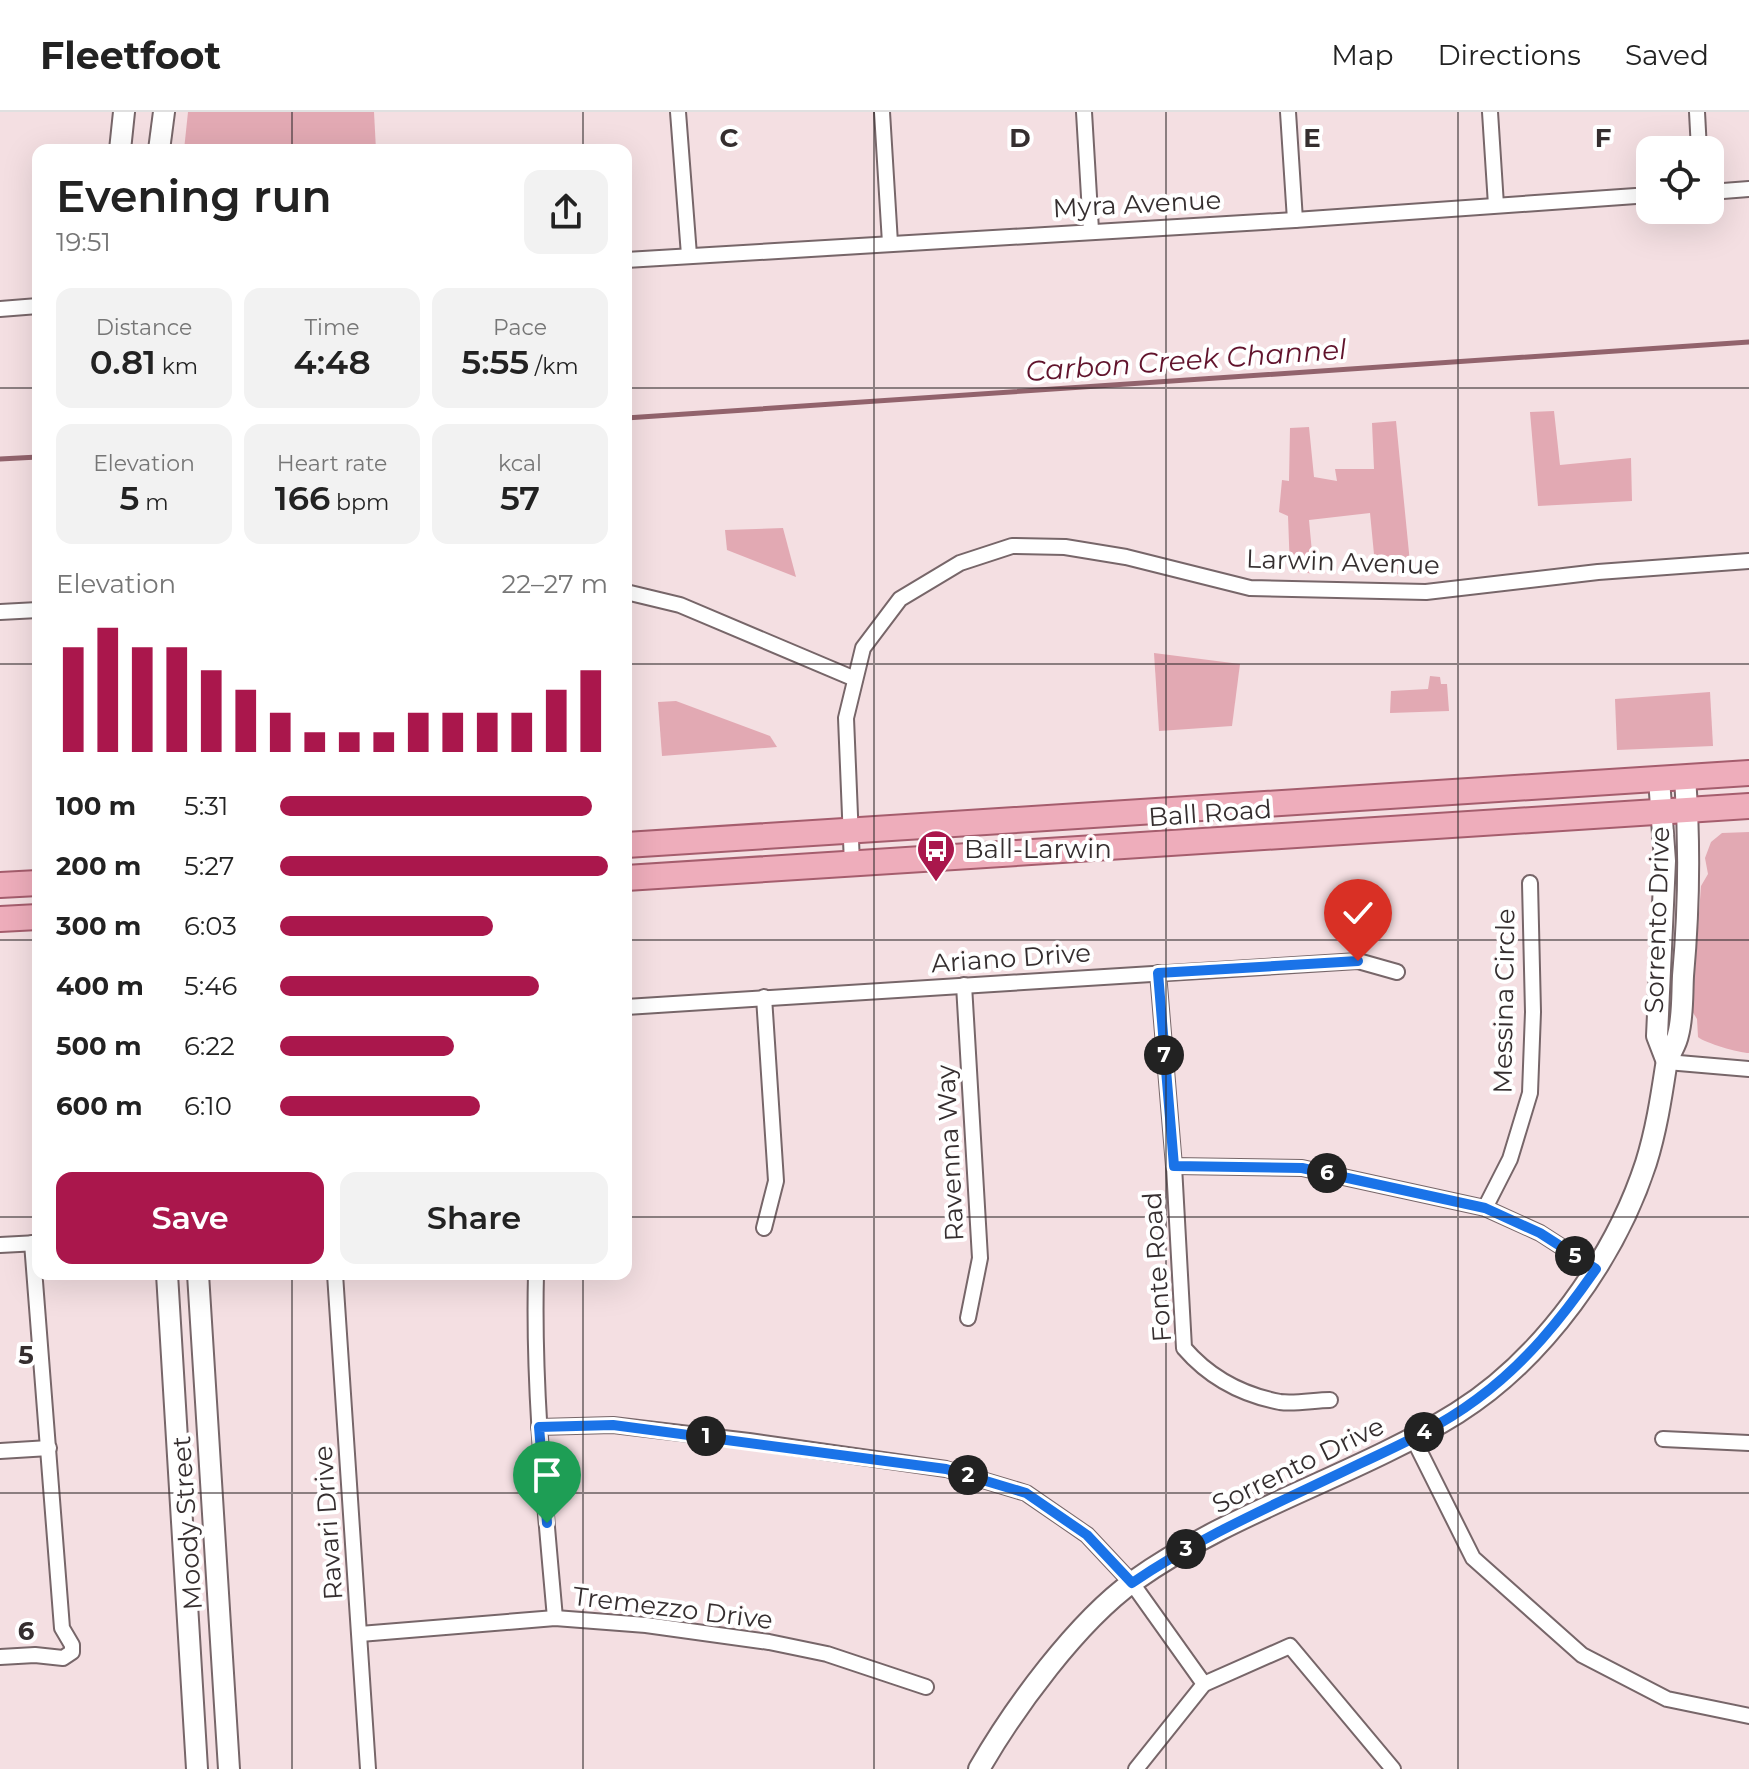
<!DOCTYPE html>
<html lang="en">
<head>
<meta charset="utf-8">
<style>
	body { margin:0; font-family:Montserrat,sans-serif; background:#f2f2f2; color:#222; height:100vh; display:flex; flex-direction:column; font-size:30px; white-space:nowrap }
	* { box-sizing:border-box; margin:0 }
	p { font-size:26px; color:#767676 }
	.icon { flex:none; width:44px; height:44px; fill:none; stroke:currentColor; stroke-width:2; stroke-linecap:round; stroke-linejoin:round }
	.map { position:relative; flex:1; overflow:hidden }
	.side { position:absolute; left:32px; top:32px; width:600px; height:1136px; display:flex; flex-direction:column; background:#fff; border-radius:16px; box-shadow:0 8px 32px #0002 }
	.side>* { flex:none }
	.buttons { position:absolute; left:1636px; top:24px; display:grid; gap:16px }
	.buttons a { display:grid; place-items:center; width:88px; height:88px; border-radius:16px; background:#fff; box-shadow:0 8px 32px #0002; font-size:40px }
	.pin { position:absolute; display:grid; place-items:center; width:68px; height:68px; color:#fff; margin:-82px -34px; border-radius:50% 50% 50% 0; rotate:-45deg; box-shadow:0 0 8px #0007 }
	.pin .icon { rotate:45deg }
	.km { position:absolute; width:40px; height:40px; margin:-20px; border-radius:50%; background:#222; color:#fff; font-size:22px; line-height:40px; text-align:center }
	.round { display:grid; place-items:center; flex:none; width:84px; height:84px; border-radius:16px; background:#f2f2f2 }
	.head { display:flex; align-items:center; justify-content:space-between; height:136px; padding:0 24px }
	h1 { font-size:44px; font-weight:600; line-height:60px }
	.figures { display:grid; grid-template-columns:repeat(3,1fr); gap:12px; height:136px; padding:8px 24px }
	.figures div { display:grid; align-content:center; border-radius:16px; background:#f2f2f2; text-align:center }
	.figures b { font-size:34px; font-weight:600 }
	.figures small { font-size:22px; font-weight:400 }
	.figures p { font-size:22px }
	.chart { height:224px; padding:16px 24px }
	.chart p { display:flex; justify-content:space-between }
	.chart svg { width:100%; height:144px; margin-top:8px; stroke:#aa174c; stroke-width:6 }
	.action { display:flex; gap:16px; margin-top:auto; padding:16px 24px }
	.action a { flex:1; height:92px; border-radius:16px; background:#aa174c; color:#fff; font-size:32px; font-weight:600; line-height:92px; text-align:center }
	.action a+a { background:#f2f2f2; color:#222 }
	ul { padding:0 24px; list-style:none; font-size:26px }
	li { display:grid; grid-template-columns:128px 96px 1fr; align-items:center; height:60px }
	li i { height:20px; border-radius:10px; background:#aa174c }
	header { display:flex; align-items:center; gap:48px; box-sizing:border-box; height:112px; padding:0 40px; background:#fff; border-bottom:2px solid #e0e0e0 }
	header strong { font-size:38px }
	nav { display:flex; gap:44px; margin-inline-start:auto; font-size:28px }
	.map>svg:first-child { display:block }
	.green { fill:#e2a9b3 }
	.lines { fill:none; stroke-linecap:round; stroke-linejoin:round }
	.stream { stroke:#92636c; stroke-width:5 }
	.street-casing { stroke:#776669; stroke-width:18 }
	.secondary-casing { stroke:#776669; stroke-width:24 }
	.primary-casing { stroke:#a55d6d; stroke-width:28 }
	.street { stroke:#fff; stroke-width:14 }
	.secondary { stroke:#fff; stroke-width:20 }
	.primary { stroke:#eeadbb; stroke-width:24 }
	.route-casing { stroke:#fff; stroke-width:16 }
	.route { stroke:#1a73e8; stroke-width:10 }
	.grid { fill:none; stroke:#352e2f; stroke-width:2; stroke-opacity:0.55 }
	.labels { text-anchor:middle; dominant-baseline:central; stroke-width:8; stroke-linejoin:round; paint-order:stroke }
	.street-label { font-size:26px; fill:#352e2f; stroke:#fff }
	.poi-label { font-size:26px; fill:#352e2f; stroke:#fff; text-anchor:start }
	.water-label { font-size:28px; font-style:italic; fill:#61132c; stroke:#fff }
	.grid-label { font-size:26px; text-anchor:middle; font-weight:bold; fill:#352e2f; stroke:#fff; stroke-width:8; stroke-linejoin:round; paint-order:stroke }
</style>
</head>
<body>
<header>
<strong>Fleetfoot</strong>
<nav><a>Map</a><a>Directions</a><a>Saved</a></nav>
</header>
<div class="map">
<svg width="1749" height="1657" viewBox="0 0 1749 1657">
	<rect width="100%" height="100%" fill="#f4dfe2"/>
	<g class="green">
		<path d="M188,0H374L376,38H184Z"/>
		<path d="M1554,299L1560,353L1631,346L1632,389L1538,394L1530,300Z"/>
		<path d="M1396,309L1411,461L1376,463L1370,401L1309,408L1314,462L1290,458L1288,404L1279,400L1282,368L1289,369L1290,316L1309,315L1314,365L1337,369L1335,357H1374L1372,311Z"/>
		<path d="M783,416L796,465L727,438L725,418Z"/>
		<path d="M1154,541L1240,552L1232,614L1159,619Z"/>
		<path d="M1430,564L1440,565L1441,572H1447L1449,599L1390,601L1391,579L1428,577Z"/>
		<path d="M1710,580L1713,634L1617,638L1615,587Z"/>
		<path d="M676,589L770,624L777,635L662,644L658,590Z"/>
		<path d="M1749,720V941C1739,941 1705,931 1698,925L1697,907L1692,899L1701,774L1708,762L1705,746L1711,730L1722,721Z"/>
	</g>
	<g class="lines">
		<g class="stream">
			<path d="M626,306L1749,230"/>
			<path d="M0,347L38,345"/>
		</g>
		<g class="street-casing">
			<g id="street">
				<path d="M678,0L689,143"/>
				<path d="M882,0L890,131"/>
				<path d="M1084,0L1091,118"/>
				<path d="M1288,0L1295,108"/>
				<path d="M1490,0L1496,93"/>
				<path d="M1697,0L1699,38"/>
				<path d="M1710,80L1749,77"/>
				<path d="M626,148L1295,108L1650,83"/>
				<path d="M0,197L38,194"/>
				<path d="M626,480L680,493L855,567"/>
				<path d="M0,500L38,498"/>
				<path d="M852,752L846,606L863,536L900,487L960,451L1012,434L1065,435L1126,445L1250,476L1426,480L1598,460L1749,449"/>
				<path d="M1158,861L1174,1054L1184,1236C1209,1265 1243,1283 1280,1290C1296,1292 1315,1288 1330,1288"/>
				<path d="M964,873L980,1146L968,1206"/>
				<path d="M626,895L1358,849L1397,860"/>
				<path d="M1667,950L1749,957"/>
				<path d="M1174,1054L1302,1056L1485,1096L1540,1121L1596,1157"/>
				<path d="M1485,1096L1510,1047L1530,981L1533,900L1530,771"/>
				<path d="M764,1116L776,1069L764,885"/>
				<path d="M0,1133L38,1131"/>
				<path d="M335,1162L368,1657"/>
				<path d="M536,1162C533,1277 545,1392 555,1506"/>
				<path d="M539,1315L613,1313L749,1329L946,1357L1026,1381L1087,1423L1132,1471L1204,1572"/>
				<path d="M1413,1326L1473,1446L1582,1543L1667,1587L1749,1604"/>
				<path d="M1663,1327L1749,1331"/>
				<path d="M0,1339L49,1336"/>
				<path d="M360,1522L555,1506L646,1513L769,1530L827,1542L926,1575"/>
				<path d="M0,1545L35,1543L63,1546L72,1540V1533L62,1516L32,1131"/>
				<path d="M1136,1657L1204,1572L1290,1534L1393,1657"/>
			</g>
		</g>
		<g class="secondary-casing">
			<g id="secondary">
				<path d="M120,38L124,0"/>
				<path d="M159,38L164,0"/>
				<path d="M1659,667L1665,749L1657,924L1667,950"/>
				<path d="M167,1162L197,1657"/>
				<path d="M198,1162L229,1657"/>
				<path d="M979,1657C1014,1596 1077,1510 1134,1469C1232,1399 1356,1364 1457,1301C1543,1247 1615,1146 1646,1051C1656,1019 1661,987 1666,954C1668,943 1676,934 1678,923C1683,905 1682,883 1683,864C1689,797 1690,732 1685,665"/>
			</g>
		</g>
		<g class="primary-casing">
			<g id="primary">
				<path d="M626,733L1749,661"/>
				<path d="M626,766L1749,694"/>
				<path d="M0,773L38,771"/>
				<path d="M0,807L38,805"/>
			</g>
		</g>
		<use href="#street" class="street"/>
		<use href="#secondary" class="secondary"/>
		<use href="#primary" class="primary"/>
	</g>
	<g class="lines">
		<g class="route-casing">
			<path id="route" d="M547,1411L539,1315L613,1313L946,1357L1026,1381L1087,1423L1132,1471C1202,1423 1283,1389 1359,1352C1400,1333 1441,1314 1477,1287C1525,1252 1562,1206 1596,1157L1540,1121L1485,1096L1302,1056L1174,1054L1158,861L1358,849"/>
		</g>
		<use href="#route" class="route"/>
	</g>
	<path class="grid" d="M292,0V38M583,0V38M874,0V1657M1166,0V1657M1458,0V1657M0,276H38M626,276H1749M0,552H38M626,552H1749M0,828H38M626,828H1749M0,1105H38M626,1105H1749M292,1162V1657M583,1162V1657M0,1381H1749"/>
	<defs>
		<g id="bus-pin" transform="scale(2)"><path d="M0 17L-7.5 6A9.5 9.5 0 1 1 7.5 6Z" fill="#aa174c" stroke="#fff"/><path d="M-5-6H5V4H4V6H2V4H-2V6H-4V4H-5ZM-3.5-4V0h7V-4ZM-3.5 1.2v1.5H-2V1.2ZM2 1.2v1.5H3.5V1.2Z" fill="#fff"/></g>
	</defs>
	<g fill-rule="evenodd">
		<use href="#bus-pin" x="936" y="737"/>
	</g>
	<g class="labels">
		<g class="street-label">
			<text transform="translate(1137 92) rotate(-3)">Myra Avenue</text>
			<text transform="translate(1343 450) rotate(2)">Larwin Avenue</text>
			<text transform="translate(1210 701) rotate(-4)">Ball Road</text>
			<text transform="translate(1657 808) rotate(-88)">Sorrento Drive</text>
			<text transform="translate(1011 846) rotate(-4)">Ariano Drive</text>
			<text transform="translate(1504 889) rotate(-89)">Messina Circle</text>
			<text transform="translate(950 1041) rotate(-93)">Ravenna Way</text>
			<text transform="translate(1157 1155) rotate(-94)">Fonte Road</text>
			<text transform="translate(1298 1353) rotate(-26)">Sorrento Drive</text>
			<text transform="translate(187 1411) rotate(-94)">Moody Street</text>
			<text transform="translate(328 1411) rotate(-94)">Ravari Drive</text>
			<text transform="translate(673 1496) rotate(7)">Tremezzo Drive</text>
		</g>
		<g class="poi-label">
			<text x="964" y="737">Ball-Larwin</text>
		</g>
		<g class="water-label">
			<text transform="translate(1186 248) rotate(-4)">Carbon Creek Channel</text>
		</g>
	</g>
	<g class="grid-label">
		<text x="729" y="35">C</text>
		<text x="1020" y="35">D</text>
		<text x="1312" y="35">E</text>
		<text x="1603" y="35">F</text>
		<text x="26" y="1252">5</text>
		<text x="26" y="1528">6</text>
	</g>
</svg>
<div class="buttons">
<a><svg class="icon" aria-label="locate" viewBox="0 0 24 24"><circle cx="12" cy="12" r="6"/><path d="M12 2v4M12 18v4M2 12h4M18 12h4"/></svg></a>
</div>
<div class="pin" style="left:547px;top:1411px;background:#1e9e55"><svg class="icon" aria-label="arrive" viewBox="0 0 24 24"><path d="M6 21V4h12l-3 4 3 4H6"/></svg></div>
<div class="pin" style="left:1358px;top:849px;background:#d93025"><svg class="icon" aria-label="check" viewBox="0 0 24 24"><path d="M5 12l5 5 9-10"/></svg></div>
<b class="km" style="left:706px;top:1324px">1</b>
<b class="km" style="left:968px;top:1363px">2</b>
<b class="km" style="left:1186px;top:1437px">3</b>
<b class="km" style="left:1424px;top:1320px">4</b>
<b class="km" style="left:1575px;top:1144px">5</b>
<b class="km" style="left:1327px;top:1061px">6</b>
<b class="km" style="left:1164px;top:943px">7</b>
<section class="side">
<div class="head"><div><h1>Evening run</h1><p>19:51</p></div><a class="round"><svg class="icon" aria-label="share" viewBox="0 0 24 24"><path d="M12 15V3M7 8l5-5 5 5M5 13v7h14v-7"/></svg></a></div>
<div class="figures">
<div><p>Distance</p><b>0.81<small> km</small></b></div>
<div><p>Time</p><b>4:48</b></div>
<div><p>Pace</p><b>5:55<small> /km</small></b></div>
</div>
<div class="figures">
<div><p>Elevation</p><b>5<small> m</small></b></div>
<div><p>Heart rate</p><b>166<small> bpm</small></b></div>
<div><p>kcal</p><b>57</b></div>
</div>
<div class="chart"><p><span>Elevation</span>22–27 m</p>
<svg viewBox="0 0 160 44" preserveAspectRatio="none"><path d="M5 44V12M15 44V6M25 44V12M35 44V12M45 44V19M55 44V25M65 44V32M75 44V38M85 44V38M95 44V38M105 44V32M115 44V32M125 44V32M135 44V32M145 44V25M155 44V19"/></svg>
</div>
<ul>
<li><b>100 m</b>5:31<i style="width:95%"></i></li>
<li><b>200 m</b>5:27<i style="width:100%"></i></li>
<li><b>300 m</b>6:03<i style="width:65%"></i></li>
<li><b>400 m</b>5:46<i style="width:79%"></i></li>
<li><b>500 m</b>6:22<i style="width:53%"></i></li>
<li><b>600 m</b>6:10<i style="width:61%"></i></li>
</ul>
<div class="action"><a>Save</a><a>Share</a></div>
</section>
</div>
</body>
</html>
